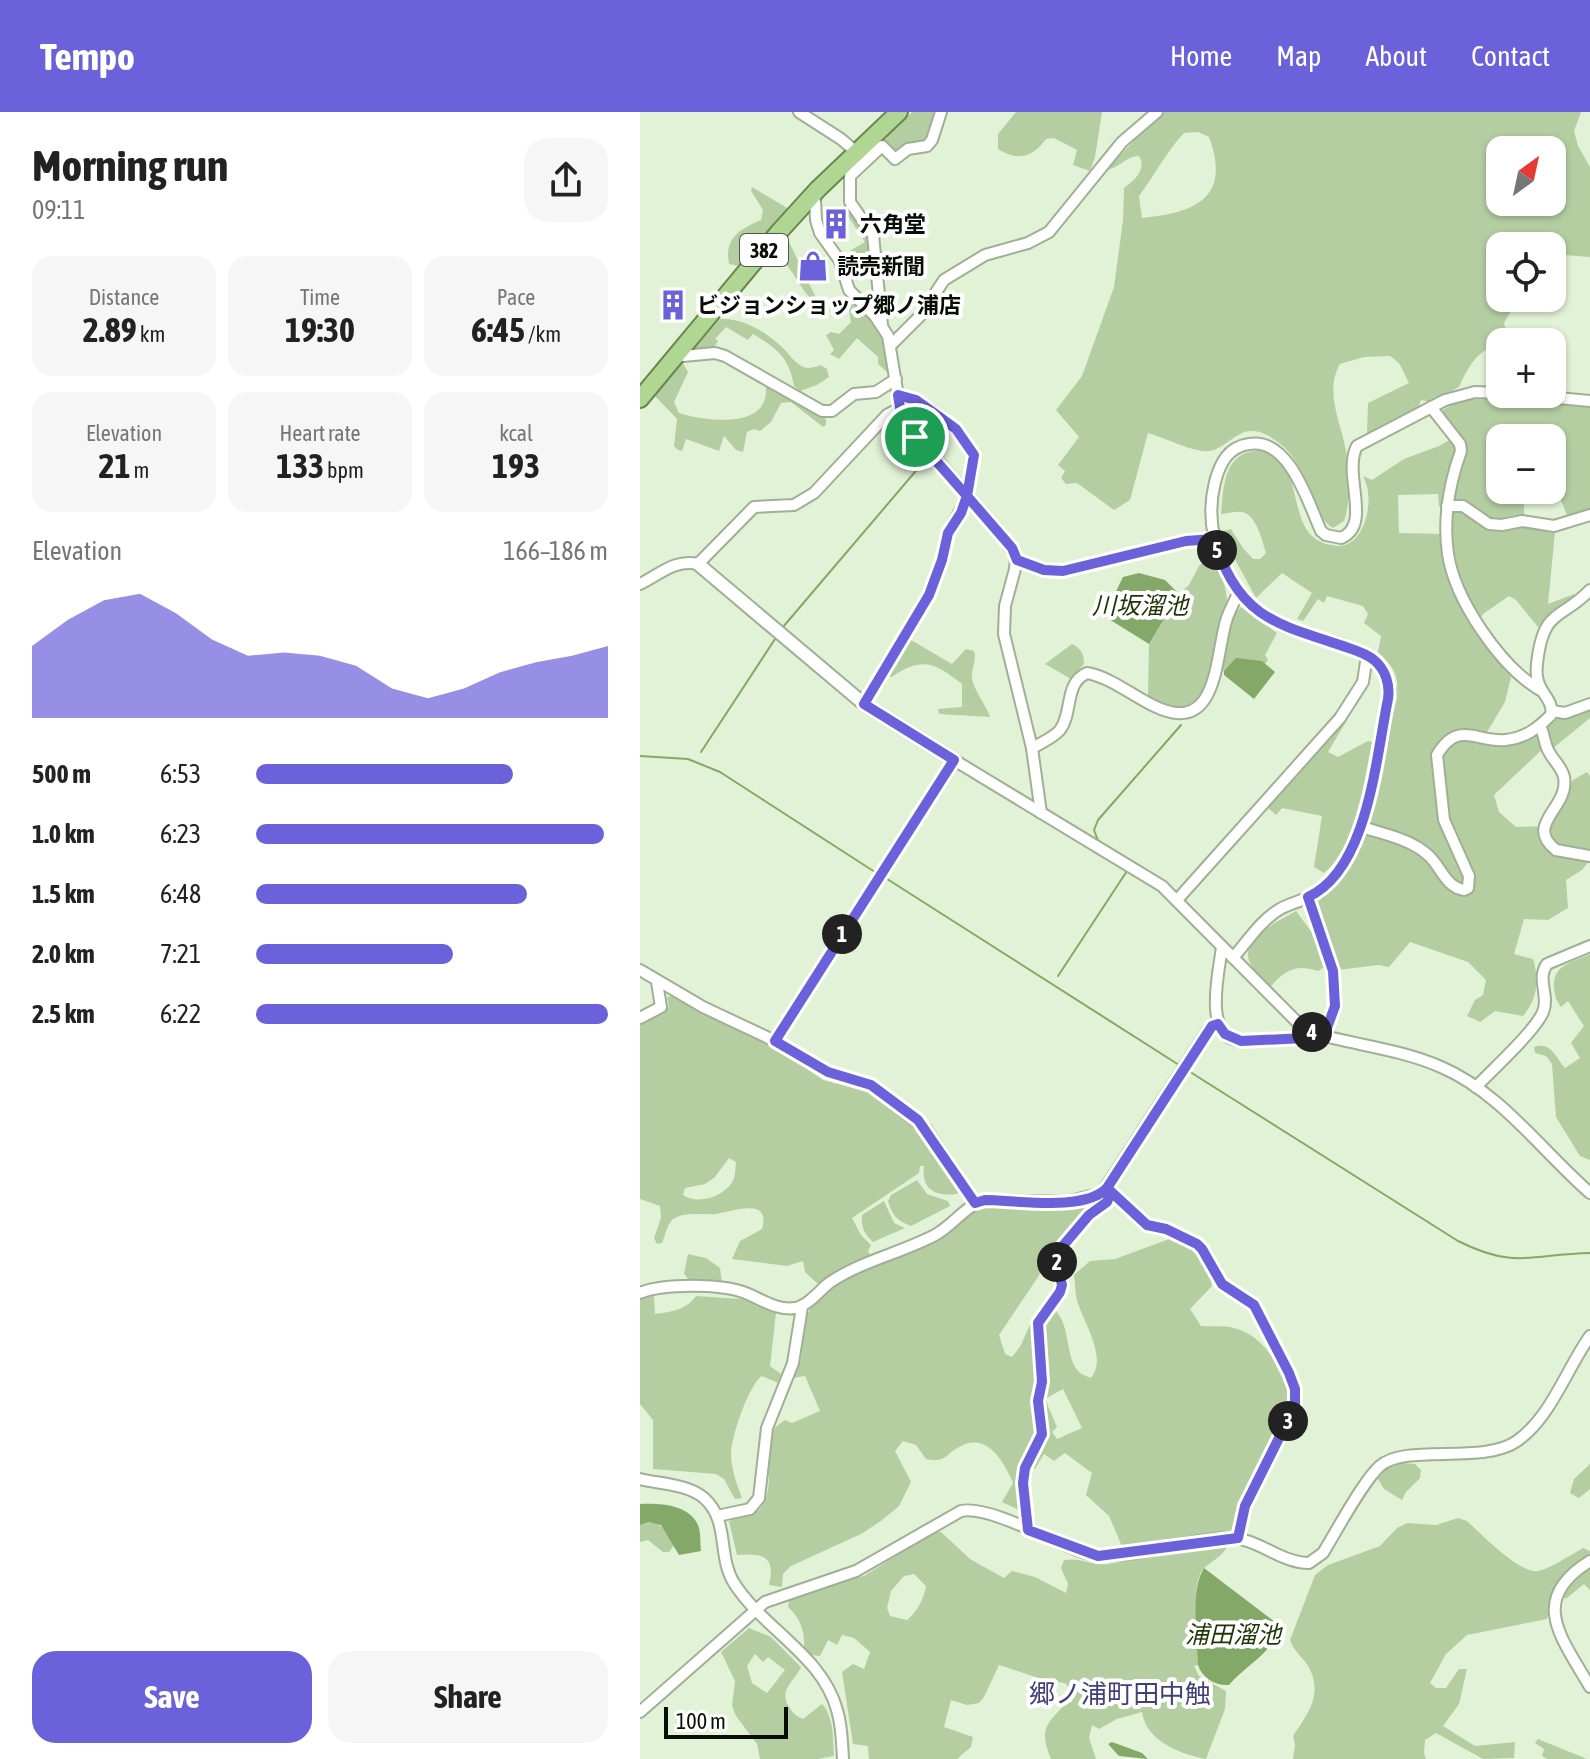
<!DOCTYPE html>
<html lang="en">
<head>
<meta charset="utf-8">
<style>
	body { margin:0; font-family:"Asap Condensed","Noto Sans JP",sans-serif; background:#f6f6f6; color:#222; height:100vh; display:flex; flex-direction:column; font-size:30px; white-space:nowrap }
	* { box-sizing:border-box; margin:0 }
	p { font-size:26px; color:#767676 }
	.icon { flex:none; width:44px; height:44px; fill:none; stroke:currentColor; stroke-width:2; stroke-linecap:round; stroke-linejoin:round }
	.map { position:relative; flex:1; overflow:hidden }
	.panel { display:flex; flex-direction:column; background:#fff; width:640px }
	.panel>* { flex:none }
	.needle { width:52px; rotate:33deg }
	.controls { position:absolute; left:846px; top:24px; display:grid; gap:16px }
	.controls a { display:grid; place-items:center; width:80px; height:80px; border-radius:16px; background:#fff; box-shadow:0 2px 6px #0004; font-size:40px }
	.scale { position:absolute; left:24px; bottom:20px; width:124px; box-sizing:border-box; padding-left:8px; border:4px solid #080d05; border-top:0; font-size:22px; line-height:28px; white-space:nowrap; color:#080d05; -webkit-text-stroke:6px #fff; paint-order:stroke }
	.pin { position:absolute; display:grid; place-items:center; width:68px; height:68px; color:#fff; margin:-34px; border:4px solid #fff; border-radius:50%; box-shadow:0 2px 8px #0007 }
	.km { position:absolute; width:40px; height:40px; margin:-20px; border-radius:50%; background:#222; color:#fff; font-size:22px; line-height:40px; text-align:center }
	.round { display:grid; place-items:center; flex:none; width:84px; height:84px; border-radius:24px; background:#f6f6f6 }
	.headline { display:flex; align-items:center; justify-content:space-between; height:136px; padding:0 32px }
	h1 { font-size:44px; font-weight:700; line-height:60px }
	.figures { display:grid; grid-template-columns:repeat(3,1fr); gap:12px; height:136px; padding:8px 32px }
	.figures div { display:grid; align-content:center; border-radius:20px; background:#f6f6f6; text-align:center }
	.figures b { font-size:34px; font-weight:700 }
	.figures small { font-size:22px; font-weight:400 }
	.figures p { font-size:22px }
	.chart { height:224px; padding:16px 32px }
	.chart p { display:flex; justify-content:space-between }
	.chart svg { width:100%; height:144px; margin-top:8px; fill:#6a61db; opacity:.7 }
	.button { display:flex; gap:16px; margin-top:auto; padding:16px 32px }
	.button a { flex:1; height:92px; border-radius:24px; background:#6a61db; color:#fff; font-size:32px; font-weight:700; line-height:92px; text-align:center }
	.button a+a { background:#f6f6f6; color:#222 }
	ul { padding:0 32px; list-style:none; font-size:26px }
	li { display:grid; grid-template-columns:128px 96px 1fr; align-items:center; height:60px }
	li i { height:20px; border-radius:10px; background:#6a61db }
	header { display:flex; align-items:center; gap:48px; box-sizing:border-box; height:112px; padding:0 40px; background:#6a61db; color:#fff }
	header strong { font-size:38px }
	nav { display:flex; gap:44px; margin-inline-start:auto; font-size:28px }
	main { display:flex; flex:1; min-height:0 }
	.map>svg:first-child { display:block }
	.green { fill:#b4cea2; fill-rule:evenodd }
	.water { fill:#84a868 }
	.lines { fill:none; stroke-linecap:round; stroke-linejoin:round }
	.stream { stroke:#84a868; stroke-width:2 }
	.minor-casing { stroke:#a0af95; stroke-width:14 }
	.tertiary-casing { stroke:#a0af95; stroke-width:16 }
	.trunk-casing { stroke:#698850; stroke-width:20 }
	.minor { stroke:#fff; stroke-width:10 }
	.tertiary { stroke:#fff; stroke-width:12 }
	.trunk { stroke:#b0d694; stroke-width:16 }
	.route-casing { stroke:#fff; stroke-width:16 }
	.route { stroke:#6a61db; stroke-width:10 }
	.labels { text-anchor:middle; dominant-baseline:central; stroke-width:8; stroke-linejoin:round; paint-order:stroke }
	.shield { fill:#fff; stroke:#525650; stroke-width:2 }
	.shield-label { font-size:20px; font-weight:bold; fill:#080d05 }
	.poi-label { font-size:22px; font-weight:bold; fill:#080d05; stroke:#fff; text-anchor:start }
	.water-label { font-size:24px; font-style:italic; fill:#1d3404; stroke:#fff }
	.quarter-label { font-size:26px; fill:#413f7c; stroke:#fff }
</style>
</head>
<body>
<header>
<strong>Tempo</strong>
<nav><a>Home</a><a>Map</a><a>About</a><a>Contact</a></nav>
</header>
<main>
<section class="panel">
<div class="headline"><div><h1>Morning run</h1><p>09:11</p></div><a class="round"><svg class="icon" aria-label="share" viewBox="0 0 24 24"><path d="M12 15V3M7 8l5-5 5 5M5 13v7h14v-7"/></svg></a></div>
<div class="figures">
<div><p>Distance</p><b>2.89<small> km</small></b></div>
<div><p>Time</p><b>19:30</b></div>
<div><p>Pace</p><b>6:45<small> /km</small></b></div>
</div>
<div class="figures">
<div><p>Elevation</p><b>21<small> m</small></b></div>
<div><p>Heart rate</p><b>133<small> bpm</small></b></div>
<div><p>kcal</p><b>193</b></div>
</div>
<div class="chart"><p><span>Elevation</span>166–186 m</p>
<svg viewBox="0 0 160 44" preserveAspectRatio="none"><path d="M0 44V22L10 14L20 8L30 6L40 12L50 20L60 25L70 24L80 25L90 28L100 35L110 38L120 35L130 30L140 27L150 25L160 22V44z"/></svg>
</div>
<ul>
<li><b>500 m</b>6:53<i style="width:73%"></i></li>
<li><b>1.0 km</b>6:23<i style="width:99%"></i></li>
<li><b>1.5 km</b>6:48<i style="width:77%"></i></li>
<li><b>2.0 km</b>7:21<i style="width:56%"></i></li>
<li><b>2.5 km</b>6:22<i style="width:100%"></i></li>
</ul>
<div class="button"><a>Save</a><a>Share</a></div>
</section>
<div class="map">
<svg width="950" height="1647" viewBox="0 0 950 1647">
	<rect width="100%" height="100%" fill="#e2f2d7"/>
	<g class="green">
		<path d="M272,0H294L289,22L284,29L264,33L255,42L243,29Z"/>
		<path d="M376,0H462L455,45L450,59L433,53L437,38L414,26L406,27C393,45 378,50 358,37V22Z"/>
		<path d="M522,0H941L934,19L938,34L950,55V145L912,142V134H860V186H879L864,211L867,222L896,230C853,230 838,232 819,275L790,290L781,288L778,297L727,322L728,291L769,271L759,251L750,244L724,245L700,252C684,280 701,310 706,339C710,359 711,389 704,409L693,416C673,406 666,355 645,336C598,294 592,344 562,339C544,336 525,326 508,321L490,388L474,398L437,371L426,372L421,366L425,359L418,353L439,325L416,298L442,264L474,175L483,108L484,76C495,68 507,57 499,44C486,44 478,57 466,58ZM558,20L569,25C592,87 554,101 502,106L499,84C515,63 526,40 544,21ZM860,38H912V90H860Z"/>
		<path d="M112,75L149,97L100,154L89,152C84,126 100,117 121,108L123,98L111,79Z"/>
		<path d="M208,94L230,124L233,153L227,156L226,151L207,157L203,143L225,130L202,95Z"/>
		<path d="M149,130L177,188L174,189C158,177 154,154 136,145Z"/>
		<path d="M207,185C238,209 245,222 248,261L238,252V245L217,226L199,247L190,242L194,238L186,223L191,220L199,222L211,210L209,198L195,191Z"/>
		<path d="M80,207C104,206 126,220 143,236C150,243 157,255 168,256C171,256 178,254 181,253L187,257L189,265L177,273L160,279L154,274C149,246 138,237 113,222L108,228L86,215L75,227L78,229L72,239H53Z"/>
		<path d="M41,248L48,260L34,290L39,301C67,310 135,318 125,270L186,307V313L183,315L151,290L141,291L131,310L120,319L114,317L107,320L103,340L96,338L84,324L79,339L46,327L42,339L38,338L34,334L37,307L14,283Z"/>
		<path d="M831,287L940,290L950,296V398L927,403L920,386H884V405L916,410L908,492L934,482L935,486L912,499L898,515L876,488L869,484L843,502L834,516L871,565L865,590L841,630C884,641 886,625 919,606C929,601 940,598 950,594V606L912,637L909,631L854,683L859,700L876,715L908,714L933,668L947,660L950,664V748L942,758L926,768L928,796L908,808L884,807L874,842L893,847C900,869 897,887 883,904L855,899L840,910L827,904L835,888L843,883L846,868L828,850L770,830L749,855L738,853L698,858L676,790C729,753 736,678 748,619C752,602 761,584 756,565C754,556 745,547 738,540L741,524L724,511L728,502L723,494L687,484L684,491L678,487L663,509L657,507L672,481L642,461L616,486L580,420L591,417L603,436L613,447H620L626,441C622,429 617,403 602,400C596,399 587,402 581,402C583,381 583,346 609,340C662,327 647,399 671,423C678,430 687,433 698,434C721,435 731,400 728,381C728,375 725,369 723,364L732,368L764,347L799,334L820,322L803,302V298L814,291ZM860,326H912V378H860ZM798,382L799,394L810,397L807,422L759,421L758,383Z"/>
		<path d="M568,446C583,458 588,480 587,498L594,503L601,495L637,521L625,543L628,548L625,552L596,547L584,559L573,560C558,592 543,610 508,584L509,532L539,482L549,473L559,454Z"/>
		<path d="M271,528L312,552L326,537L334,539C337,549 331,556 332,567C334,578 346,593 350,605L299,602L298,597L322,595V572C295,551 282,544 252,565H247V562Z"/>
		<path d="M432,532C441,537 444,541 444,552L431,567L405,552Z"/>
		<path d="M706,606L707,608L688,640L698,645L728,629L732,630C724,669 717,734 684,761L674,755L682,704L642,696L636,703L626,694Z"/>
		<path d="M656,799L676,826L686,854L678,859C657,852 646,857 631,874C623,866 613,859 609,849C601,825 641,808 656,799Z"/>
		<path d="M950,842V1048L940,1044L916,1005L912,952L906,944L895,941L894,935C911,929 916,946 925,956L940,946L931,931L944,914L928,889L921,895C916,888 915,884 914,876C912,853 933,850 950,842Z"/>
		<path d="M31,884L139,937L183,968L237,982L271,1010L321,1081C300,1086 280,1080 284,1054H280L279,1061L212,1106L221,1123L231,1133L228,1139L231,1144L179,1173L165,1160L163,1149L147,1154L92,1147L100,1129L122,1117C132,1084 91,1100 76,1102C63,1103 43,1099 32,1108C27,1113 25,1124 22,1131L17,1132L14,1126L21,1106L20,1094L0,1087V913L29,895L27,885ZM89,1046L96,1050C95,1057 96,1064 92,1070C84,1085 57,1093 43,1083L45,1076L65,1072L75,1065Z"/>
		<path d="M277,1068L287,1082L308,1089L310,1094L271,1114C257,1109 252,1103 248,1089L251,1083Z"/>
		<path d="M244,1089L254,1111L265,1116L233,1130C224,1121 221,1116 222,1103Z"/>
		<path d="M346,1092L446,1093L449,1097L410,1140L398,1165L359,1223L365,1242L372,1245L380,1235L393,1206L414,1197C432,1214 424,1244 439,1260C442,1263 447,1264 451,1266C468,1245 443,1210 437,1188C435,1180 435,1171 434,1163L450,1149L475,1147L532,1126C555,1136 568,1148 572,1174L550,1197L561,1214C572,1215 584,1213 594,1216C627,1224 647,1264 652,1295L611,1372L595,1415L591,1419L483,1437L469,1404L446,1383L452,1361L425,1341L414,1349L404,1342L395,1357L380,1352L383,1396L379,1398L362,1390L373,1371C364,1350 347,1319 319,1335C304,1343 307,1351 286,1347L276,1333L263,1329L255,1339L271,1370L259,1394L241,1409L221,1422L151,1454L143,1462L142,1475L129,1473C136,1444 123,1441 97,1443L89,1409C98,1406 112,1404 119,1398C138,1378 121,1336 135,1316C135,1315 144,1309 145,1308L152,1311L180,1299L165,1264L153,1266C169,1243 157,1218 171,1196C200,1149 264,1150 306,1122C320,1112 330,1098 346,1092ZM423,1277L442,1316L417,1327L412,1320L417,1315L405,1287Z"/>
		<path d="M48,1142L66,1146L80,1156L82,1171L49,1168L44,1162Z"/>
		<path d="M14,1184L15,1202C31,1200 46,1198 56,1184L101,1187L136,1201L130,1254L141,1262L138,1271L122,1264C109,1272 91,1325 91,1342C91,1356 97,1373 102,1386L95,1387L84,1367L76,1362L13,1357V1308L0,1292V1188Z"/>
		<path d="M763,1351L775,1352L781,1358L780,1366L766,1380L762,1388L744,1377L738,1367L746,1357Z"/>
		<path d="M950,1352V1377L939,1386L930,1381L934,1367Z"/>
		<path d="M818,1406L827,1409C840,1421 881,1463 898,1459C912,1456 930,1443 943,1436L950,1439V1478L944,1472L927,1486L912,1489L907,1507L827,1523L806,1542L790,1571L796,1576H806L819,1557H827L819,1592L803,1614L835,1634L875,1630L874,1646L843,1647L796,1621L785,1628L784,1641L786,1647H653L655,1633L653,1624C668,1601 684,1582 668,1554C662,1544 654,1540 650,1528L675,1463L688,1453L740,1434L757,1416L767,1411L796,1413Z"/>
		<path d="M9,1410C23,1410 27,1422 34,1433L29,1440H23L8,1428L0,1430V1413Z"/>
		<path d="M294,1420H301L330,1447L364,1466L372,1459L395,1465L426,1481L428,1472L421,1456L424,1448C440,1445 453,1454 468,1452C497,1449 560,1425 587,1435C580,1448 564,1452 560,1462C552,1483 557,1529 558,1553L554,1554L559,1564L586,1579L585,1597L566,1647C540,1642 506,1629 502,1600L477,1607L459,1617L452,1613L449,1626L456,1647H411C399,1617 405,1614 426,1591L432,1590L431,1578L425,1571C401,1569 382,1560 359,1553L344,1585L339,1591L327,1593L311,1588L304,1615L333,1625L331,1635L317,1647H229L228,1634L213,1632L202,1560L213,1552L224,1557L230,1540L214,1526L202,1523L197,1533L188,1528L180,1544L172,1543L164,1537C165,1520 161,1507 148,1495L149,1489L196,1471L224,1464ZM274,1462L286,1474C284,1487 277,1500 267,1508L250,1504L247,1496L251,1479L264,1464Z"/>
		<path d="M109,1516L131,1525L161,1555C155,1569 139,1577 148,1593C153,1601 155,1604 163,1607L182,1592C194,1605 193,1627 194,1644L178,1647H120L117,1632L96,1604L92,1594L95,1569L81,1540ZM115,1542L123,1550L128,1545L145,1558L127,1581L112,1571L107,1554Z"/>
		<path d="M898,1627L947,1647H907L902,1644L904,1637L895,1631Z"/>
	</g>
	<g class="water">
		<path d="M499,461L525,468L539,482L509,532L464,504L483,465Z"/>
		<path d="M596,546L622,549L635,560L614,587L584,563V559Z"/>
		<path d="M0,1392C19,1391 49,1392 58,1413C61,1420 60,1432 61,1439L39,1443L21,1413L9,1410L0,1413Z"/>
		<path d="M564,1456L639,1513C633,1543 607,1551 589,1573C576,1574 562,1566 558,1553C557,1528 550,1477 564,1456Z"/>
		<path d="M472,1630L502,1641L508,1647L479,1644L468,1632Z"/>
	</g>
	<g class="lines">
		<g class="stream">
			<path d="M143,515L286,347L257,311"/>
			<path d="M61,640L137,524"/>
			<path d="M0,644L48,647L80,660L238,762"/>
			<path d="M459,731L454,718L458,708L541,613"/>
			<path d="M244,765L539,953"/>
			<path d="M418,864L487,759"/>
			<path d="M547,958L818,1129C876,1158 892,1142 950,1141"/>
		</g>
		<g class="minor-casing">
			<g id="minor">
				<path d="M159,0L201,27L216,40"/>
				<path d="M172,84L175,89L176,108L180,121L200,149L209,178L235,204L248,224L260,296L267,313L356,416L376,444L375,457L365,494L364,522L392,636L401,701"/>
				<path d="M242,213L233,123L210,90V64L242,34L255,47L268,37L287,34L292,28L301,0"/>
				<path d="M251,233L281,203L304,168L345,143L388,131L409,120L482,30L517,0"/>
				<path d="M38,241L43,244L75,241L85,244L182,299H192L214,282L236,280L256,267"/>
				<path d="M875,282L950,289"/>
				<path d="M791,295L820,332L821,339C809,372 803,407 808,442C815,488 860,554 900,578"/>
				<path d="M807,394H823L849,412L862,413L882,409L914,414L950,403"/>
				<path d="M377,448L404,458L423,459L546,429L574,427"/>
				<path d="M0,472C21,462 34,447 58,452L114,395L154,393L174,381L247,303L260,296"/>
				<path d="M224,592L289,483L302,448L308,421L325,390L334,343L316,317L276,288L258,283"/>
				<path d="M912,599L925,601L950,592"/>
				<path d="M900,614C904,621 904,630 908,638C912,647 922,655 924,665C930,696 883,712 916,738L950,744"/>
				<path d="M392,636C401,631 413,626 420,618C433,601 424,571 447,561C470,565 493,584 514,594C578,625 575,547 586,509C589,499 594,490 599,480"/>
				<path d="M722,715C743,722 771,727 788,743C801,754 805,775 824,778L828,776L829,764L804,708L797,643C818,607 837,631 866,628C885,626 898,616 911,603C914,589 901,582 898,569C895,561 897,552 898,544C905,496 923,507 950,478"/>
				<path d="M668,785L693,859L695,894L684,924"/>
				<path d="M537,788L700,606L723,570L727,543"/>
				<path d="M582,835C579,860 562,926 601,929C622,930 645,926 665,926L671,920"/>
				<path d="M593,846C607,830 621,808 640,797C654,789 673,787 685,775C726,736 742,634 750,578C741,528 678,532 641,513C614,500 596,479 584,453C571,426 568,398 575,370C580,351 588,335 609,332C649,325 668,390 681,419L686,423L701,426C733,413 702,362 717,334L805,288L835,280L860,281"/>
				<path d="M0,858L63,895L135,929L188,960L231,973L286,1017L335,1091"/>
				<path d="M0,906L21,895L17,870"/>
				<path d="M135,929L314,648L522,774L661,914L677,922C717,933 763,938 801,955C860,980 902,1039 950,1081"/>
				<path d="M836,975C852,958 895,919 903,900C910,884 896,867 907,852L950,834"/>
				<path d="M467,1076L507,1113L526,1117L557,1132L567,1144L582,1172L614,1193L649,1261L655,1277V1294L605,1394L598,1426"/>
				<path d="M0,1181C24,1171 79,1172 103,1180C120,1186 136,1199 155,1196C168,1194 179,1179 189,1171C221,1149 261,1141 295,1123C313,1113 325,1094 345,1088L426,1090L462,1081L568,918L578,912"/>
				<path d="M0,1367C20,1372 48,1372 64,1386C90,1409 77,1444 94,1471C123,1517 182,1543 197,1598C202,1614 202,1631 203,1647"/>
				<path d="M77,1404L110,1397L119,1386L127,1316L153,1251L162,1195"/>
				<path d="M388,1418L383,1371L385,1356L402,1322L398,1289L402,1270L398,1211L420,1180L422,1173L417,1151L422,1135L449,1103L467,1090L471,1080"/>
				<path d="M950,1449C887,1488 922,1526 950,1575"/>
				<path d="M0,1600L125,1490L216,1459L321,1399C349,1393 413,1430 442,1440C479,1453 546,1426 588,1426C617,1425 640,1451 669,1451L683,1441C696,1420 723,1369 740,1354C766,1331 843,1353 877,1329C911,1305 926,1258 950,1224"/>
			</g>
		</g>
		<g class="tertiary-casing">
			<path id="tertiary" d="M58,452L224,592L314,648"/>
		</g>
		<g class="trunk-casing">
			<path id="trunk" d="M0,287L138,121L178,77L259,0"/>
		</g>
		<use href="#minor" class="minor"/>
		<use href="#tertiary" class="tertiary"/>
		<use href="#trunk" class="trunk"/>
	</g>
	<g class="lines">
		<g class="route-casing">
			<path id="route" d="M275,325L327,384L321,401L308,421L302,448L289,483L224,592L314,648L135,929L188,960L231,973L278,1008L335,1091L345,1088C375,1088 445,1100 467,1076L471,1080L467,1090L449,1103L422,1135L417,1151L422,1173L420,1180L398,1211L402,1270L398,1289L402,1322L385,1356L383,1371L388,1418L458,1444L598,1426L605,1394L655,1294V1277L649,1261L614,1193L582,1172L562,1137L557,1132L526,1117L507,1113L467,1076L572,914L578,912L585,922L601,929L665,926L671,920L684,924L695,894L693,859L668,785C728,758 736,645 748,587C750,573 746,558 734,548C725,540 711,537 700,533C672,523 644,517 620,500C595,482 583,455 574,427L546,429L423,459L404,458L377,448L372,436L327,384L334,343L316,317L276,288L258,283L260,296L275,325"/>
		</g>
		<use href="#route" class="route"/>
	</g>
	<defs>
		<g id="building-bare" transform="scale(2.4)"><path d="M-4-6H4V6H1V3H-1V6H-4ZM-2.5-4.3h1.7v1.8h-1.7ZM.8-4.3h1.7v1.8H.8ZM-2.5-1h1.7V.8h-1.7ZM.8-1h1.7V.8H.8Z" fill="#6a61db" stroke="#fff" stroke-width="2.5" paint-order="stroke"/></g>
		<g id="shop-bare" transform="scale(2.4)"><path d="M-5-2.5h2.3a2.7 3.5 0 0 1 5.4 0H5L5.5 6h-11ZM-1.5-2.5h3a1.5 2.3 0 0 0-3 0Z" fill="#6a61db" stroke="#fff" stroke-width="2.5" paint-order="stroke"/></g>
	</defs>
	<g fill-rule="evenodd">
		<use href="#building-bare" x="196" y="112"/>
		<use href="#shop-bare" x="173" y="154"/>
		<use href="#building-bare" x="33" y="193"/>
	</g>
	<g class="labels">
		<rect class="shield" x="100" y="122" width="48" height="32" rx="6"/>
		<g class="shield-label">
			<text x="124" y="138">382</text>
		</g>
		<g class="poi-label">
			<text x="220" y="112">六角堂</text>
			<text x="197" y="154">読売新聞</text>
			<text x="57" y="193">ビジョンショップ郷ノ浦店</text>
		</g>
		<g class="water-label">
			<text x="500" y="493">川坂溜池</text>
			<text x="593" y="1522">浦田溜池</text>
		</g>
		<g class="quarter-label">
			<text x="480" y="1582">郷ノ浦町田中触</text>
		</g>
	</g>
</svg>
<div class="controls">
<a><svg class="needle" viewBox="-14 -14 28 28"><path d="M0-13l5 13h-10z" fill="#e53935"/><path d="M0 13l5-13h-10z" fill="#767676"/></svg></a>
<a><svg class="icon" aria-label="locate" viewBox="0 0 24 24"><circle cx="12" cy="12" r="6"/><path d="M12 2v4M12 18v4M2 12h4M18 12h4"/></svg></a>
<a>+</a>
<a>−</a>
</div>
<div class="scale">100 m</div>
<div class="pin" style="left:275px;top:325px;background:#1e9e55"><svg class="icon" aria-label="arrive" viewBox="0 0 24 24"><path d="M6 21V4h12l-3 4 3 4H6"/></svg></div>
<b class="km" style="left:202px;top:822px">1</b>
<b class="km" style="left:417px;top:1150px">2</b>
<b class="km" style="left:648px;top:1309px">3</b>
<b class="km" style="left:672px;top:920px">4</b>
<b class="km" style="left:577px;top:438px">5</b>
</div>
</main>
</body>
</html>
